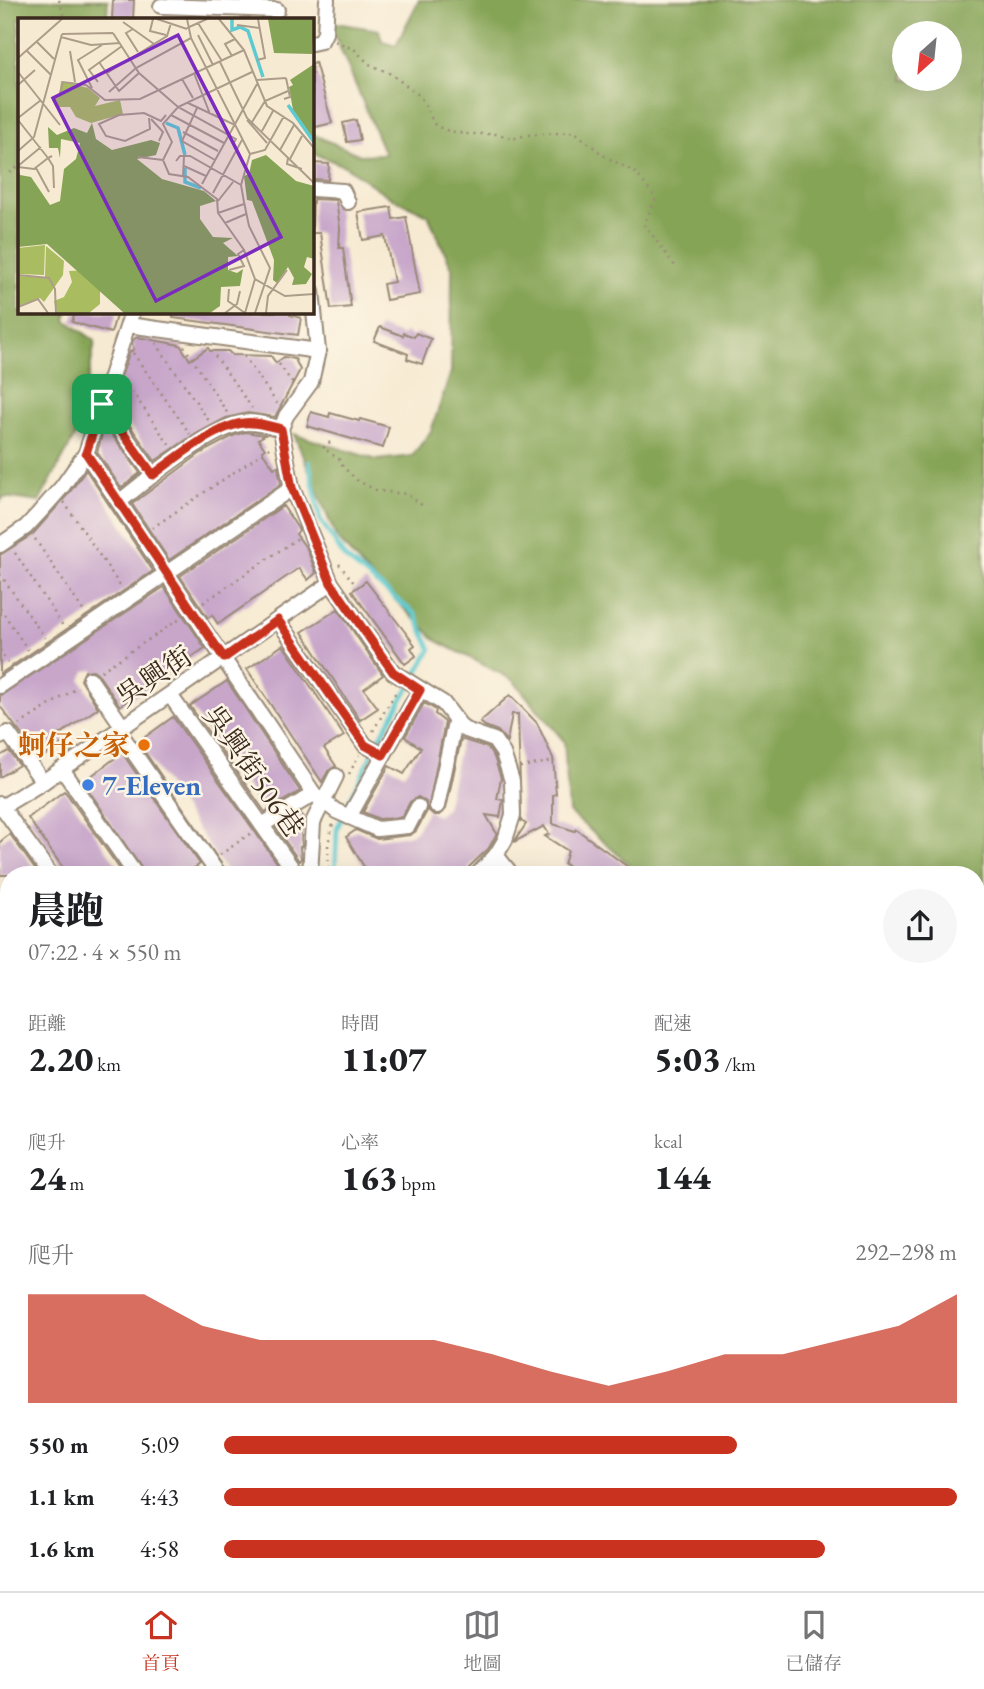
<!DOCTYPE html>
<html lang="zh-TW">
<head>
<meta charset="utf-8">
<style>
	body { margin:0; font-family:"EB Garamond","Noto Serif TC",serif; background:#f6f6f6; color:#202124; height:100vh; display:flex; flex-direction:column; font-size:26px; white-space:nowrap }
	* { box-sizing:border-box; margin:0 }
	p { font-size:23px; color:#757577 }
	.icon { flex:none; width:38px; height:38px; fill:none; stroke:currentColor; stroke-width:2; stroke-linecap:round; stroke-linejoin:round }
	.map { position:relative; flex:1; overflow:hidden }
	.drawer { position:absolute; left:0px; top:866px; width:985px; height:726px; display:flex; flex-direction:column; background:#fff; border-radius:28px 28px 0 0; box-shadow:0 7px 28px #0002 }
	.drawer>* { flex:none }
	.needle { width:46px; rotate:207deg }
	.controls { position:absolute; left:892px; top:21px; display:grid; gap:14px }
	.controls a { display:grid; place-items:center; width:70px; height:70px; border-radius:50%; background:#fff; box-shadow:0 7px 28px #0002; font-size:35px }
	.pin { position:absolute; display:grid; place-items:center; width:60px; height:60px; color:#fff; margin:-30px; border-radius:14px; box-shadow:0 4px 10px #0006 }
	.round { display:grid; place-items:center; flex:none; width:74px; height:74px; border-radius:37px; background:#f6f6f6 }
	.headline { display:flex; align-items:center; justify-content:space-between; height:119px; padding:0 28px }
	h1 { font-size:38px; font-weight:800; line-height:52px }
	.figures { display:grid; grid-template-columns:repeat(3,1fr); gap:10px; height:119px; padding:7px 28px }
	.figures div { display:grid; align-content:center }
	.figures b { font-size:35px; font-weight:800 }
	.figures small { font-size:19px; font-weight:400 }
	.figures p { font-size:19px }
	.chart { height:196px; padding:14px 28px }
	.chart p { display:flex; justify-content:space-between }
	.chart svg { width:100%; height:126px; margin-top:7px; fill:#c8321e; opacity:.7 }
	ul { padding:0 28px; list-style:none; font-size:23px }
	li { display:grid; grid-template-columns:112px 84px 1fr; align-items:center; height:52px }
	li i { height:18px; border-radius:9px; background:#c8321e }
	.tab-bar { display:flex; justify-content:space-around; align-items:center; height:98px; border-top:2px solid #e0e0e0; background:#fff; font-size:19px; color:#757577 }
	.tab-bar a { display:grid; justify-items:center; gap:4px }
	.tab-bar .selected { color:#c8321e }
	.map>svg:first-child { display:block }
	.built { fill:#f4cfde }
	.green { fill:#a9bc60; stroke:#72733f; stroke-width:2 }
	.forest { fill:#86a456; stroke:#60673a; stroke-width:2; fill-rule:evenodd }
	.lines { fill:none; stroke-linecap:round; stroke-linejoin:round }
	.stream { stroke:#5dcad1; stroke-width:4.5 }
	.building { fill:#c7a6ca }
	.minor-casing { stroke:#998a78; stroke-width:18 }
	.path { stroke:#998a78; stroke-width:2.5; stroke-dasharray:2 5; stroke-linecap:butt }
	.minor { stroke:#fff; stroke-width:14 }
	.route-casing { stroke:#fff; stroke-width:14 }
	.route { stroke:#c8321e; stroke-width:9 }
	.food-dot { fill:#e8710a; stroke:#fcf5e5; stroke-width:2.5 }
	.shop-dot { fill:#3f7fe0; stroke:#fcf5e5; stroke-width:2.5 }
	.labels { text-anchor:middle; dominant-baseline:central; stroke-width:5; stroke-linejoin:round; paint-order:stroke }
	.street-label { font-size:28px; fill:#3b2a1e; stroke:#fcf5e5 }
	.food-label { font-size:28px; font-weight:bold; fill:#c56008; stroke:#fcf5e5; text-anchor:end }
	.shop-label { font-size:28px; font-weight:bold; fill:#366cbe; stroke:#fcf5e5; text-anchor:start }
	.inset-river { fill:none; stroke:#5dcad1; stroke-width:3.5 }
	.inset-road { fill:none; stroke:#ac9d8a; stroke-width:2 }
	.view { fill:#7b2cbf; fill-opacity:0.15; stroke:#7b2cbf; stroke-width:3.5 }
	.inset-edge { fill:none; stroke:#3b2a1e; stroke-width:3.5 }
</style>
</head>
<body>
<div class="map">
<svg width="984" height="1591" viewBox="0 0 984 1591">
	<rect width="100%" height="100%" fill="#fcf5e5"/>
	<filter id="ink" filterUnits="userSpaceOnUse"><feTurbulence type="fractalNoise" baseFrequency=".0143" numOctaves="2"/><feDisplacementMap in="SourceGraphic" scale="14" xChannelSelector="R" yChannelSelector="G"/><feConvolveMatrix kernelMatrix="1 2 1 2 8 2 1 2 1" color-interpolation-filters="sRGB"/></filter>
	<filter id="wash" filterUnits="userSpaceOnUse"><feTurbulence type="fractalNoise" baseFrequency=".00686" numOctaves="4" result="noise"/><feDisplacementMap in="SourceGraphic" scale="28" xChannelSelector="R" yChannelSelector="G"/><feGaussianBlur stdDeviation="1.57" result="paint"/><feColorMatrix in="noise" values="0 0 0 0 0 0 0 0 0 0 0 0 0 0 0 0 0 1.4 0 .05"/><feComposite in="paint" operator="in"/></filter>
	<g filter="url(#wash)">
		<rect width="100%" height="100%" fill="#f7ead2"/>
		<path class="built" d="M9,1314V1522L0,1523V1315Z"/>
		<g class="green">
			<path d="M977,1518L984,1521V1588L969,1584H976Z"/>
			<path d="M760,1584H938L936,1591H768Z"/>
		</g>
		<g class="forest">
			<path d="M0,0H108L107,19H19V312H67L66,320L95,341L80,427L39,502L4,497L0,502Z"/>
			<path d="M419,0H984V1199L977,1207L976,875H629V864L569,812L564,741L513,680L437,641L364,569L336,537L294,434L377,460L412,456L431,431L451,372L452,268L428,215L388,196L345,166L312,153V134L360,155L385,154L329,22L379,30L382,41L396,45ZM905,33H950V79H905Z"/>
			<path d="M977,1245L984,1251V1352L977,1340Z"/>
		</g>
		<g class="lines">
			<g class="stream">
				<path d="M309,462L320,519L345,558L415,614L431,649L381,736L346,808"/>
				<path d="M335,875L337,828L343,816"/>
			</g>
		</g>
		<g id="blocks">
			<g class="building">
				<path d="M113,0H134L133,19H112Z"/>
				<path d="M315,62L332,123L312,128V63Z"/>
				<path d="M356,120L360,140L347,142L343,123Z"/>
				<path d="M314,163L329,164L328,180L313,179Z"/>
				<path d="M313,199L336,200L340,228L339,248H343L351,307L331,309L320,233H312Z"/>
				<path d="M391,207L393,219L406,217L420,294L386,300L383,284L394,282L385,236L363,240L358,212Z"/>
				<path d="M75,312H117L111,333L72,322Z"/>
				<path d="M173,312H290V315L301,318L298,335L173,318Z"/>
				<path d="M380,327L403,336L404,333L414,337L416,333L431,339L422,364L407,359L408,354L374,341Z"/>
				<path d="M137,337L180,345L190,360L208,348L210,351H228L232,355L271,356L276,363L284,357L295,359L300,370L275,417L248,413L226,418L192,436L155,461L113,402L129,353L134,349L132,344L133,340Z"/>
				<path d="M311,412L329,417L330,413L359,421L360,419L389,427L383,448L307,426Z"/>
				<path d="M105,425L140,473L121,488L97,452Z"/>
				<path d="M245,432L265,435L258,439L265,449L262,451L274,468L278,466L281,484L169,560L132,504L201,453L233,436Z"/>
				<path d="M86,470L153,571L0,674V555L33,534L69,493Z"/>
				<path d="M283,506L299,530L296,534L307,549L316,573L308,580L299,568L218,624L212,615L208,618L180,576Z"/>
				<path d="M366,581L415,645L411,648L416,656L405,664L352,591Z"/>
				<path d="M164,587L205,648L120,706L97,673L93,670L85,671L81,680L98,708L59,735L64,742L40,759L0,706V696Z"/>
				<path d="M338,609L383,675L364,689L378,708L360,720L302,632Z"/>
				<path d="M283,645L344,736L324,748L336,766L328,771L322,782L247,669Z"/>
				<path d="M227,681L300,791L265,812L190,706Z"/>
				<path d="M510,695L537,723L553,758L556,794L553,795V824L575,831L576,829L628,867L622,875H584L564,864L568,851L545,836L549,834L544,826L514,842L526,824L521,821L518,714H512L507,742L498,731L485,726L480,722Z"/>
				<path d="M424,703L436,710L435,714L445,722L428,810L434,815H439L446,809L461,739L488,748L494,757L501,778L497,799L503,800L500,817L486,815L497,834L488,849L469,867V870L460,875H369L346,837L356,830L377,839L410,835L416,831L427,811L426,802L418,797L410,802L402,817L379,819L363,812L389,766L404,774L421,748L405,737Z"/>
				<path d="M173,717L283,871L277,875H229L138,742Z"/>
				<path d="M9,751L19,765L0,777V756Z"/>
				<path d="M122,753L200,864L184,875H146L83,782Z"/>
				<path d="M64,791L67,794L124,875H68L28,818Z"/>
				<path d="M300,813L304,819L301,832L302,846L300,847L301,859L299,861L276,828Z"/>
				<path d="M10,834L39,875H0V842Z"/>
			</g>
		</g>
	</g>
	<g filter="url(#ink)">
		<use href="#blocks" fill-opacity="0" stroke="#998a78" stroke-width="2"/>
		<g class="lines">
			<g class="minor-casing">
				<g id="minor">
					<path d="M161,6L277,10"/>
					<path d="M312,43L321,41L325,33L327,0"/>
					<path d="M312,189L343,191L348,202"/>
					<path d="M312,291L318,351L311,382L286,416L281,429L292,488L331,583L393,672L443,703L463,729L494,740L503,753L512,781L513,815L505,840L496,855L477,875"/>
					<path d="M128,325L318,351"/>
					<path d="M102,404L153,475"/>
					<path d="M86,453L314,794L336,811L377,829L408,826L418,807"/>
					<path d="M119,502C146,480 210,428 243,423C255,421 270,426 281,429"/>
					<path d="M0,545L26,527L39,513L62,487L86,453L132,312"/>
					<path d="M278,620L365,745L383,755"/>
					<path d="M90,679L123,727"/>
					<path d="M0,686L292,488"/>
					<path d="M170,695L297,875"/>
					<path d="M118,730L219,875"/>
					<path d="M0,737L8,733L43,782"/>
					<path d="M62,769L136,875"/>
					<path d="M0,804L51,875"/>
					<path d="M437,806L455,722"/>
					<path d="M0,808L43,782L331,583"/>
					<path d="M349,817L420,690"/>
					<path d="M262,825L314,794"/>
					<path d="M496,855L512,875"/>
					<path d="M310,875L313,822L336,776"/>
					<path d="M0,917L9,928"/>
					<path d="M0,1132H9"/>
					<path d="M0,1221H9"/>
					<path d="M0,1304L9,1305"/>
					<path d="M0,1532H9"/>
					<path d="M35,1584V1591"/>
					<path d="M375,1584L376,1591"/>
					<path d="M572,1584V1591"/>
					<path d="M653,1584L655,1591"/>
					<path d="M714,1584L715,1591"/>
					<path d="M749,1584L757,1591"/>
					<path d="M474,1591L523,1584"/>
					<path d="M935,1591L938,1584"/>
				</g>
			</g>
			<g class="path">
				<path d="M59,0L65,19"/>
				<path d="M335,41L355,50L369,64L391,74L420,96L435,125L445,130L464,134H499L512,139L527,135L575,132L603,155L636,173L656,198L644,224L675,266"/>
				<path d="M10,173L19,166"/>
				<path d="M156,343L209,421"/>
				<path d="M184,346L228,414"/>
				<path d="M211,350L252,408"/>
				<path d="M133,353L190,434"/>
				<path d="M244,356L278,405"/>
				<path d="M279,364L293,384"/>
				<path d="M124,380L170,446"/>
				<path d="M330,442L323,448L339,459L343,467L358,481L378,491L407,494L423,506"/>
				<path d="M64,502L121,587"/>
				<path d="M152,528L271,447"/>
				<path d="M35,539L84,612"/>
				<path d="M15,553L63,626"/>
				<path d="M339,564L354,583"/>
				<path d="M0,574L45,638"/>
				<path d="M203,603L298,538"/>
				<path d="M0,608L28,650"/>
				<path d="M0,650L8,663"/>
				<path d="M101,671L180,619"/>
				<path d="M19,725L78,687"/>
				<path d="M373,731L396,692"/>
				<path d="M520,767L555,761"/>
				<path d="M349,774L359,755"/>
				<path d="M220,855L251,833"/>
				<path d="M191,875L200,869"/>
				<path d="M329,875L328,844L333,823"/>
				<path d="M0,963L9,977"/>
				<path d="M976,1253L984,1242"/>
				<path d="M983,1497L982,1510L984,1515"/>
				<path d="M976,1543L984,1541"/>
				<path d="M821,1584L826,1591"/>
				<path d="M837,1584L839,1591"/>
				<path d="M879,1591L882,1584"/>
			</g>
			<use href="#minor" class="minor"/>
		</g>
	</g>
	<g class="lines" filter="url(#ink)">
		<g class="route-casing">
			<path id="route" d="M102,404L153,475C176,458 214,427 243,423C255,421 269,426 281,429L292,488L331,583L393,672L420,690L383,755L365,745L278,620L224,658L86,453Z"/>
		</g>
		<use href="#route" class="route"/>
	</g>
	<circle class="food-dot" cx="144" cy="745" r="7"/>
	<circle class="shop-dot" cx="88" cy="785" r="7"/>
	<g class="labels">
		<g class="street-label">
			<text transform="translate(154 676) rotate(-34)">吳興街</text>
			<text transform="translate(254 771) rotate(55)">吳興街506巷</text>
		</g>
		<g class="food-label">
			<text x="130" y="745">蚵仔之家</text>
		</g>
		<g class="shop-label">
			<text x="102" y="785">7-Eleven</text>
		</g>
	</g>
	<g transform="translate(18 18)">
		<rect width="296" height="296" fill="#f7ead2"/>
		<path d="M43,63L70,70L82,80L77,88L102,82L105,96L73,105L58,99L52,89H38L34,82L41,79ZM27,227L26,257L0,256V230ZM28,228L46,243L45,257L26,284L22,280L0,288V258L27,259ZM71,252L82,272V286L71,295H39L36,283L46,279L54,264L51,253Z" fill="#a9bc60"/>
		<path d="M250,1H296L294,36L256,35ZM296,46V122L275,92L271,69L275,67L272,62ZM74,105L78,121L94,132L133,122L142,125L138,137L119,141L144,161L186,173L198,183L182,188V201L195,219L215,220L205,225L220,238L210,239V252L219,255L225,251L222,268L203,269L202,288L192,295H106L29,226L0,229V151L2,157L13,159L32,187L42,183L46,151L58,141L62,125L43,121L42,140L40,130H31L30,109L39,117L56,110L69,115ZM248,137L278,163L296,168V241L289,239L286,249L294,256L288,266L274,267L276,260L270,249L259,265L255,262L256,242L234,183L229,182L226,158L231,156L234,142Z" fill="#86a456"/>
		<path class="inset-river" d="M214,1V12L222,9L230,13L245,59M270,87L296,124M148,105L160,110L167,137M167,150V164L183,170"/>
		<path class="inset-road" d="M135,1L132,13L148,17M139,1L169,11M169,1L173,20L232,136M201,1L226,32L249,88L275,105L296,130M105,4L136,26M180,5L204,43M219,7L241,10M169,10L189,1M115,11L108,15L120,34M95,15L121,55L160,89L218,121L215,126M44,16L95,15M180,17L195,47M43,19L73,27L102,25M18,23L36,41M8,32L33,57M52,33L57,64M214,38L207,26L217,21M0,40L44,1M239,42L247,40L240,1M81,44L101,73L121,55M202,44L229,100L296,165M0,54L42,107M89,55L149,18L153,5M176,55L192,96M164,61L175,80M239,62L268,60M80,64L71,52L104,28M0,67L17,52M74,70L60,42L84,27M91,74L118,50L173,20M41,79L45,64L68,67L87,82L122,81L226,32M266,81L272,79L268,60M170,85L217,107M179,90L164,123L197,142M153,97L206,125M0,100L23,82M131,100L132,111L107,123L88,118L81,106L101,97L126,95L143,103L148,97M133,101L145,114L141,123M0,102L30,140L16,151L0,149M229,102L249,125M234,104L247,83L270,73M244,113L255,93M165,114L200,133M16,119L44,16M262,132L276,107M0,133L16,119M232,136L223,167L226,184L231,208L252,250L237,295M232,136L247,132L266,98M34,138L30,140L35,148L36,170M120,139L145,142M270,140L269,146L284,151M272,141L284,118M145,142L151,156L170,159L199,181L200,195L226,232L237,261L267,278L296,276M145,142L154,124L145,106L160,89L234,54M158,143L162,138H172L223,167M0,148L23,129M166,148L188,158M18,150L31,174M165,159L166,138M184,166L239,66M195,175L224,122M200,183L215,164M200,195L226,186M207,205L228,196M211,252L226,248L220,236L226,232M0,257L31,260L37,271L38,295M211,271L210,283L227,295L237,261M0,289L20,281L30,295M207,295L219,286L222,273M248,295L250,278L269,252"/>
		<path class="view" d="M160,17L263,219L138,283L35,80Z"/>
		<rect width="296" height="296" class="inset-edge"/>
	</g>
</svg>
<div class="controls">
<a><svg class="needle" viewBox="-14 -14 28 28"><path d="M0-13l5 13h-10z" fill="#e53935"/><path d="M0 13l5-13h-10z" fill="#757577"/></svg></a>
</div>
<div class="pin" style="left:102px;top:404px;background:#1e9e55"><svg class="icon" aria-label="arrive" viewBox="0 0 24 24"><path d="M6 21V4h12l-3 4 3 4H6"/></svg></div>
<section class="drawer">
<div class="headline"><div><h1>晨跑</h1><p>07:22 · 4 × 550 m</p></div><a class="round"><svg class="icon" aria-label="share" viewBox="0 0 24 24"><path d="M12 15V3M7 8l5-5 5 5M5 13v7h14v-7"/></svg></a></div>
<div class="figures">
<div><p>距離</p><b>2.20<small> km</small></b></div>
<div><p>時間</p><b>11:07</b></div>
<div><p>配速</p><b>5:03<small> /km</small></b></div>
</div>
<div class="figures">
<div><p>爬升</p><b>24<small> m</small></b></div>
<div><p>心率</p><b>163<small> bpm</small></b></div>
<div><p>kcal</p><b>144</b></div>
</div>
<div class="chart"><p><span>爬升</span>292–298 m</p>
<svg viewBox="0 0 160 44" preserveAspectRatio="none"><path d="M0 44V6L10 6L20 6L30 17L40 22L50 22L60 22L70 22L80 27L90 33L100 38L110 33L120 27L130 27L140 22L150 17L160 6V44z"/></svg>
</div>
<ul>
<li><b>550 m</b>5:09<i style="width:70%"></i></li>
<li><b>1.1 km</b>4:43<i style="width:100%"></i></li>
<li><b>1.6 km</b>4:58<i style="width:82%"></i></li>
</ul>
</section>
</div>
<nav class="tab-bar">
<a class="selected"><svg class="icon" aria-label="home" viewBox="0 0 24 24"><path d="M3 11l9-7 9 7M6 9v11h12V9"/></svg>首頁</a>
<a><svg class="icon" aria-label="map" viewBox="0 0 24 24"><path d="M3 6l6-2 6 2 6-2v14l-6 2-6-2-6 2zM9 4v14M15 6v14"/></svg>地圖</a>
<a><svg class="icon" aria-label="saved" viewBox="0 0 24 24"><path d="M7 4h10v16l-5-4-5 4z"/></svg>已儲存</a>
</nav>
</body>
</html>
